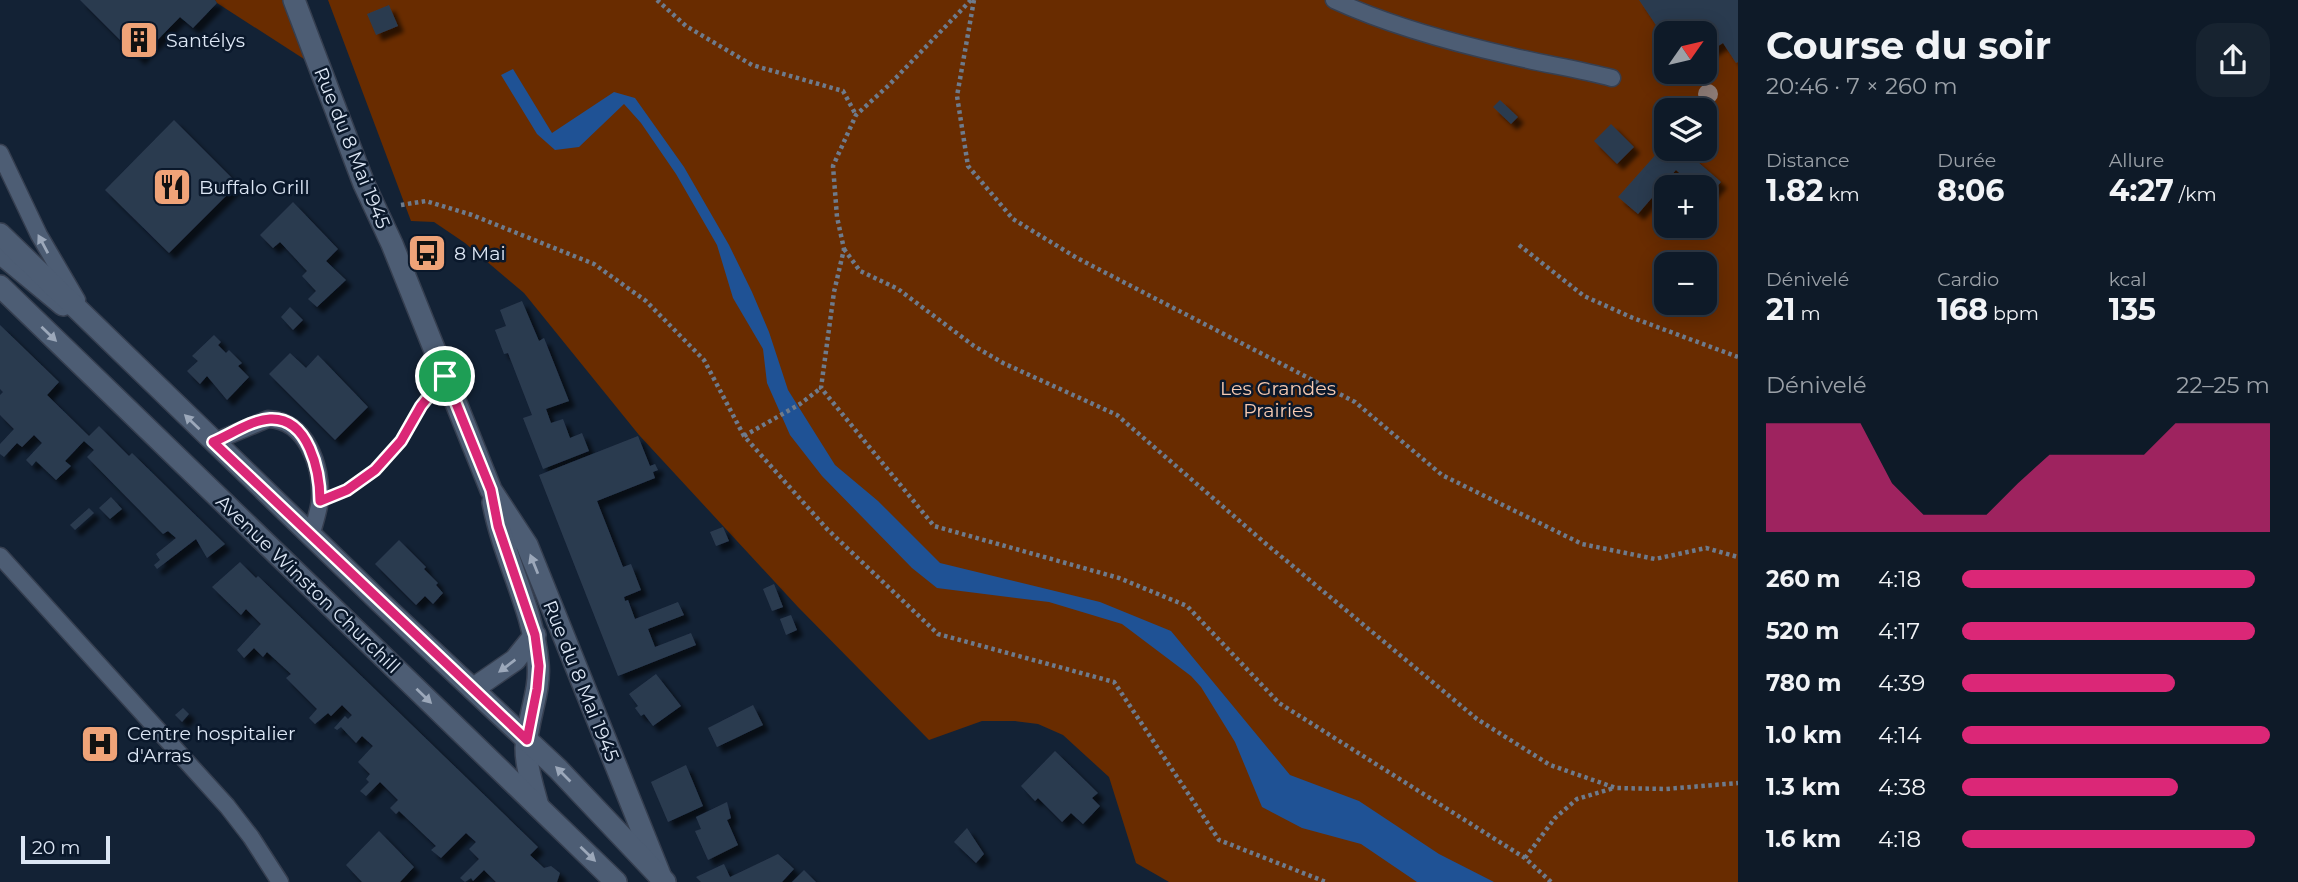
<!DOCTYPE html>
<html lang="fr">
<head>
<meta charset="utf-8">
<style>
	body { margin:0; font-family:Montserrat,sans-serif; background:#172330; color:#f1f3f6; height:100vh; display:flex; flex-direction:column; font-size:26px; white-space:nowrap }
	* { box-sizing:border-box; margin:0 }
	p { font-size:23px; color:#9ba1a8 }
	.icon { flex:none; width:38px; height:38px; fill:none; stroke:currentColor; stroke-width:2; stroke-linecap:round; stroke-linejoin:round }
	.map { position:relative; flex:1; overflow:hidden }
	.sheet { display:flex; flex-direction:column; background:#0e1a28; width:560px }
	.sheet>* { flex:none }
	.needle { width:46px; rotate:56deg }
	.controls { position:absolute; left:1654px; top:21px; display:grid; gap:14px }
	.controls a { display:grid; place-items:center; width:63px; height:63px; border-radius:14px; background:#0e1a28; box-shadow:0 4px 18px #0003,0 0 0 2px #2e3845; font-size:35px }
	.scale { position:absolute; left:21px; bottom:18px; width:89px; box-sizing:border-box; padding-left:7px; border:4px solid #dce6f4; border-top:0; font-size:19px; line-height:24px; white-space:nowrap; color:#dce6f4; -webkit-text-stroke:5px #0a182b; paint-order:stroke }
	.pin { position:absolute; display:grid; place-items:center; width:60px; height:60px; color:#fff; margin:-30px; border:4px solid #fff; border-radius:50%; box-shadow:0 2px 7px #0007 }
	.round { display:grid; place-items:center; flex:none; width:74px; height:74px; border-radius:21px; background:#172330 }
	.headline { display:flex; align-items:center; justify-content:space-between; height:119px; padding:0 28px }
	h1 { font-size:38px; font-weight:700; line-height:52px }
	.figures { display:grid; grid-template-columns:repeat(3,1fr); gap:10px; height:119px; padding:7px 28px }
	.figures div { display:grid; align-content:center }
	.figures b { font-size:30px; font-weight:700 }
	.figures small { font-size:19px; font-weight:400 }
	.figures p { font-size:19px }
	.chart { height:196px; padding:14px 28px }
	.chart p { display:flex; justify-content:space-between }
	.chart svg { width:100%; height:126px; margin-top:7px; fill:#db2777; opacity:.7 }
	ul { padding:0 28px; list-style:none; font-size:23px }
	li { display:grid; grid-template-columns:112px 84px 1fr; align-items:center; height:52px }
	li i { height:18px; border-radius:9px; background:#db2777 }
	main { display:flex; flex:1; min-height:0 }
	.map>svg:first-child { display:block }
	.green { fill:#692c00; fill-rule:evenodd }
	.water { fill:#1f5295 }
	.building { fill:#2c3b50; filter:url(#shadow) }
	.lines { fill:none; stroke-linecap:round; stroke-linejoin:round }
	.service-casing { stroke:#363f50; stroke-width:19 }
	.minor-casing { stroke:#363f50; stroke-width:24 }
	.tertiary-casing { stroke:#363f50; stroke-width:24 }
	.secondary-casing { stroke:#363f50; stroke-width:24 }
	.path { stroke:#6e7b8c; stroke-width:4.5; stroke-dasharray:3.5 3.5; stroke-linecap:butt }
	.service { stroke:#4d5d74; stroke-width:16 }
	.minor { stroke:#4d5d74; stroke-width:21 }
	.tertiary { stroke:#4d5d74; stroke-width:21 }
	.secondary { stroke:#4d5d74; stroke-width:21 }
	.tree { fill:#907e79 }
	.oneway { fill:#9ca8ba }
	.route-casing { stroke:#fff; stroke-width:14 }
	.route { stroke:#db2777; stroke-width:9 }
	.labels { text-anchor:middle; dominant-baseline:central; stroke-width:5; stroke-linejoin:round; paint-order:stroke }
	.poi-label { font-size:19px; fill:#dce6f4; stroke:#0a182b; text-anchor:start }
	.street-label { font-size:19px; fill:#dce6f4; stroke:#0a182b }
	.park-label { font-size:19px; fill:#f7cab1; stroke:#0a182b }
</style>
</head>
<body>
<main>
<div class="map">
<svg width="1738" height="882" viewBox="0 0 1738 882">
	<defs>
		<filter id="shadow"><feDropShadow dx="6" dy="6" stdDeviation="2" flood-color="#0009"/></filter>
	</defs>
	<rect width="100%" height="100%" fill="#132235"/>
	<g class="green">
		<path d="M215,0H294L321,70L217,3Z"/>
		<path d="M328,0H1738V882H1169L1136,863L1109,777L1063,735L1038,724L1015,721H982L929,740L798,607L639,435L524,293L465,243L434,222L411,221ZM1666,33H1704V72H1666ZM1666,110H1704V149H1666ZM1666,187H1704V226H1666ZM1666,264H1704V303H1666Z"/>
	</g>
	<path class="water" d="M513,69L552,133L614,92L635,98L684,167L729,245L752,292L769,332L788,390L835,465L878,501L940,563L1100,602L1171,631L1290,775L1359,801L1439,854L1494,882H1417L1361,844L1302,828L1262,807L1235,742L1201,687L1191,676L1122,624L1049,602L937,588L912,568L822,476L790,435L767,383L763,349L733,298L717,245L676,174L641,123L624,104L579,147L555,150L537,134L501,75Z"/>
	<g class="building">
		<path d="M80,0H215L217,3L193,28L180,17L139,59Z"/>
		<path d="M1639,0H1738V62L1736,63L1723,43L1704,55V33H1666V40Z"/>
		<path d="M389,5L398,26L376,35L367,14Z"/>
		<path d="M1500,100L1518,117L1511,124L1493,107Z"/>
		<path d="M174,120L238,184L169,253L105,190Z"/>
		<path d="M1611,124L1634,147L1617,164L1594,141Z"/>
		<path d="M1666,143V149H1683L1721,182L1707,198L1704,196V187H1695L1676,170L1638,214L1618,197Z"/>
		<path d="M293,202L338,249L326,261L346,280L317,307L308,299L316,291L302,276L307,271L280,242L273,248L260,235Z"/>
		<path d="M522,301L539,341L544,338L569,401L546,409L551,423L563,419L570,438L582,433L589,451L543,469L523,418L532,415L508,353L504,354L495,330L506,326L500,310Z"/>
		<path d="M290,307L303,320L293,330L281,317Z"/>
		<path d="M0,325L59,382L47,395L89,436L99,426L129,456L132,453L225,544L207,558L196,539L157,569L154,565L160,560L156,554L176,538L168,531L163,534L87,457L94,450L84,441L65,461L71,466L56,480L36,461L32,466L26,460L42,443L34,435L22,447L17,443L4,457L0,454V444L14,429L0,415V395L3,392L0,389Z"/>
		<path d="M214,335L221,342L218,345L226,353L229,350L242,363L238,366L249,377L227,400L207,376L200,384L187,371L198,361L192,356Z"/>
		<path d="M290,353L306,368L318,355L368,407L335,440L269,374Z"/>
		<path d="M638,436L650,466L655,464L658,470L653,472L655,478L597,501L623,567L631,564L641,590L624,597L625,601L628,600L635,619L678,602L684,615L648,629L655,647L691,633L696,645L618,676L539,475Z"/>
		<path d="M111,497L122,509L110,519L99,508Z"/>
		<path d="M89,508L94,513L75,530L70,525Z"/>
		<path d="M723,527L729,541L716,546L710,532Z"/>
		<path d="M399,540L426,567L424,569L438,583L436,585L443,593L433,604L425,596L416,605L375,564Z"/>
		<path d="M240,562L256,578L258,576L538,847L530,855L544,868L551,866L560,873L557,882H496L484,870L473,881L471,878L465,882L460,878L479,859L469,849L476,842L466,833L441,858L431,850L436,846L399,811L396,814L390,808L398,800L380,782L366,796L360,791L369,782L366,779L370,774L358,762L373,746L362,736L356,743L341,727L337,730L334,728L345,716L348,719L352,715L342,705L331,716L328,713L315,724L309,718L317,709L286,678L291,674L267,652L263,657L254,648L244,658L237,650L261,624L246,609L241,615L212,587Z"/>
		<path d="M774,584L783,607L772,611L763,589Z"/>
		<path d="M791,615L797,630L786,635L780,619Z"/>
		<path d="M656,674L681,706L653,726L644,714L641,716L635,708L638,706L629,694Z"/>
		<path d="M753,705L763,725L717,747L708,728Z"/>
		<path d="M183,708L189,714L182,722L175,715Z"/>
		<path d="M1055,751L1098,793L1092,798L1100,806L1083,824L1071,813L1062,822L1038,798L1035,801L1021,786Z"/>
		<path d="M686,765L703,806L668,822L651,782Z"/>
		<path d="M727,802L731,818L727,820L738,845L708,860L695,831L701,829L696,817Z"/>
		<path d="M967,828L984,854L976,863L954,842Z"/>
		<path d="M379,831L414,867L400,882H362L346,865Z"/>
		<path d="M778,854L794,869L782,882H701L696,877L724,864L730,877Z"/>
		<path d="M804,870L816,882H792Z"/>
	</g>
	<g class="lines">
		<g class="service-casing">
			<g id="service">
				<path d="M1334,0C1386,24 1454,43 1511,56C1544,64 1578,69 1612,78"/>
				<path d="M0,153L39,235L77,300"/>
				<path d="M213,442L268,419C306,420 322,466 320,499C319,511 314,524 311,537"/>
				<path d="M0,556L227,806L251,837L280,882"/>
			</g>
		</g>
		<g class="minor-casing">
			<path id="minor" d="M0,253L63,305"/>
		</g>
		<g class="tertiary-casing">
			<g id="tertiary">
				<path d="M294,0L364,184L392,244L491,490L527,545L660,875"/>
				<path d="M493,502C503,557 533,607 538,663C541,691 527,719 526,748C526,767 533,787 538,806"/>
				<path d="M473,689L515,660L535,635"/>
			</g>
		</g>
		<g class="secondary-casing">
			<g id="secondary">
				<path d="M0,234L380,602L558,769L665,882"/>
				<path d="M0,286L616,882"/>
			</g>
		</g>
		<g class="path">
			<path d="M657,0L686,26L752,65L843,91L856,115"/>
			<path d="M971,0L889,85L856,115L833,166L837,217L844,249L834,292L821,388L934,526L1119,578L1187,606L1279,703L1525,858L1551,882"/>
			<path d="M974,0L957,96L968,166L1013,219L1077,258L1355,402L1442,475L1582,544L1655,559L1706,548L1738,557"/>
			<path d="M401,205L426,201L472,215L594,264L646,301L704,360L744,436L827,529L938,634L1114,682L1219,840L1326,882"/>
			<path d="M1519,245L1584,296L1633,318L1738,357"/>
			<path d="M844,249L860,271L898,289L974,346L1003,363L1117,415L1265,543L1477,719L1550,765L1616,788L1666,789L1738,783"/>
			<path d="M744,436L800,404L821,388"/>
			<path d="M343,492C365,481 387,462 401,441C410,427 417,412 426,398"/>
			<path d="M1525,858L1555,818L1577,799L1614,788"/>
		</g>
		<use href="#service" class="service"/>
		<use href="#minor" class="minor"/>
		<use href="#tertiary" class="tertiary"/>
		<use href="#secondary" class="secondary"/>
	</g>
	<circle class="tree" cx="1708" cy="94" r="10"/>
	<defs><path id="oneway-solid" d="M-6-.8H1V-3.2L6.5 0L1 3.2V.8H-6Z" transform="scale(1.75)"/></defs>
	<g class="oneway">
		<use href="#oneway-solid" transform="translate(43 244) rotate(-118)"/>
		<use href="#oneway-solid" transform="translate(49 334) rotate(44)"/>
		<use href="#oneway-solid" transform="translate(192 422) rotate(-136)"/>
		<use href="#oneway-solid" transform="translate(534 564) rotate(-112)"/>
		<use href="#oneway-solid" transform="translate(507 666) rotate(143)"/>
		<use href="#oneway-solid" transform="translate(424 696) rotate(44)"/>
		<use href="#oneway-solid" transform="translate(563 774) rotate(-135)"/>
		<use href="#oneway-solid" transform="translate(588 854) rotate(44)"/>
	</g>
	<g class="lines">
		<g class="route-casing">
			<path id="route" d="M445,376L491,490L498,526L535,635L539,666L537,689L527,740L213,442C230,435 251,420 270,419C309,417 320,472 320,501L347,490L375,470L401,441L421,406Z"/>
		</g>
		<use href="#route" class="route"/>
	</g>
	<defs>
		<g id="building-square" transform="scale(2.0125)"><rect x="-9" y="-9" width="18" height="18" rx="4" fill="#efa378" stroke="#0a182b"/><path d="M-4-6H4V6H1V3H-1V6H-4ZM-2.5-4.3h1.7v1.8h-1.7ZM.8-4.3h1.7v1.8H.8ZM-2.5-1h1.7V.8h-1.7ZM.8-1h1.7V.8H.8Z" fill="#111"/></g>
		<g id="restaurant-square" transform="scale(2.0125)"><rect x="-9" y="-9" width="18" height="18" rx="4" fill="#efa378" stroke="#0a182b"/><path d="M-5-6h1v4h1v-4h1v4h1v-4h1v5L-1.5 .5V6h-2V.5L-5-1ZM5-6V6H3V1.5H1.5Q1.5-4 5-6Z" fill="#111"/></g>
		<g id="bus-square" transform="scale(2.0125)"><rect x="-9" y="-9" width="18" height="18" rx="4" fill="#efa378" stroke="#0a182b"/><path d="M-5-6H5V4H4V6H2V4H-2V6H-4V4H-5ZM-3.5-4V0h7V-4ZM-3.5 1.2v1.5H-2V1.2ZM2 1.2v1.5H3.5V1.2Z" fill="#111"/></g>
		<g id="hospital-square" transform="scale(2.0125)"><rect x="-9" y="-9" width="18" height="18" rx="4" fill="#efa378" stroke="#0a182b"/><path d="M-5-5h3v3.5h4V-5h3V5h-3V1.5h-4V5h-3Z" fill="#111"/></g>
	</defs>
	<g fill-rule="evenodd">
		<use href="#building-square" x="139" y="40"/>
		<use href="#restaurant-square" x="172" y="187"/>
		<use href="#bus-square" x="427" y="253"/>
		<use href="#hospital-square" x="100" y="744"/>
	</g>
	<g class="labels">
		<g class="poi-label">
			<text x="166" y="40">Santélys</text>
			<text x="199" y="187">Buffalo Grill</text>
			<text x="454" y="253">8 Mai</text>
			<text x="127" y="733">Centre hospitalier<tspan x="127" dy="22">d'Arras</tspan></text>
		</g>
		<g class="street-label">
			<text transform="translate(352 148) rotate(68)">Rue du 8 Mai 1945</text>
			<text transform="translate(308 584) rotate(44)">Avenue Winston Churchill</text>
			<text transform="translate(581 681) rotate(68)">Rue du 8 Mai 1945</text>
		</g>
		<g class="park-label">
			<text x="1278" y="388">Les Grandes<tspan x="1278" dy="22">Prairies</tspan></text>
		</g>
	</g>
</svg>
<div class="controls">
<a><svg class="needle" viewBox="-14 -14 28 28"><path d="M0-13l5 13h-10z" fill="#e53935"/><path d="M0 13l5-13h-10z" fill="#9ba1a8"/></svg></a>
<a><svg class="icon" aria-label="layers" viewBox="0 0 24 24"><path d="M12 4l9 5-9 5-9-5zM3 14l9 5 9-5"/></svg></a>
<a>+</a>
<a>−</a>
</div>
<div class="scale">20 m</div>
<div class="pin" style="left:445px;top:376px;background:#1e9e55"><svg class="icon" aria-label="arrive" viewBox="0 0 24 24"><path d="M6 21V4h12l-3 4 3 4H6"/></svg></div>
</div>
<section class="sheet">
<div class="headline"><div><h1>Course du soir</h1><p>20:46 · 7 × 260 m</p></div><a class="round"><svg class="icon" aria-label="share" viewBox="0 0 24 24"><path d="M12 15V3M7 8l5-5 5 5M5 13v7h14v-7"/></svg></a></div>
<div class="figures">
<div><p>Distance</p><b>1.82<small> km</small></b></div>
<div><p>Durée</p><b>8:06</b></div>
<div><p>Allure</p><b>4:27<small> /km</small></b></div>
</div>
<div class="figures">
<div><p>Dénivelé</p><b>21<small> m</small></b></div>
<div><p>Cardio</p><b>168<small> bpm</small></b></div>
<div><p>kcal</p><b>135</b></div>
</div>
<div class="chart"><p><span>Dénivelé</span>22–25 m</p>
<svg viewBox="0 0 160 44" preserveAspectRatio="none"><path d="M0 44V6L10 6L20 6L30 6L40 27L50 38L60 38L70 38L80 27L90 17L100 17L110 17L120 17L130 6L140 6L150 6L160 6V44z"/></svg>
</div>
<ul>
<li><b>260 m</b>4:18<i style="width:95%"></i></li>
<li><b>520 m</b>4:17<i style="width:95%"></i></li>
<li><b>780 m</b>4:39<i style="width:69%"></i></li>
<li><b>1.0 km</b>4:14<i style="width:100%"></i></li>
<li><b>1.3 km</b>4:38<i style="width:70%"></i></li>
<li><b>1.6 km</b>4:18<i style="width:95%"></i></li>
</ul>
</section>
</main>
</body>
</html>
